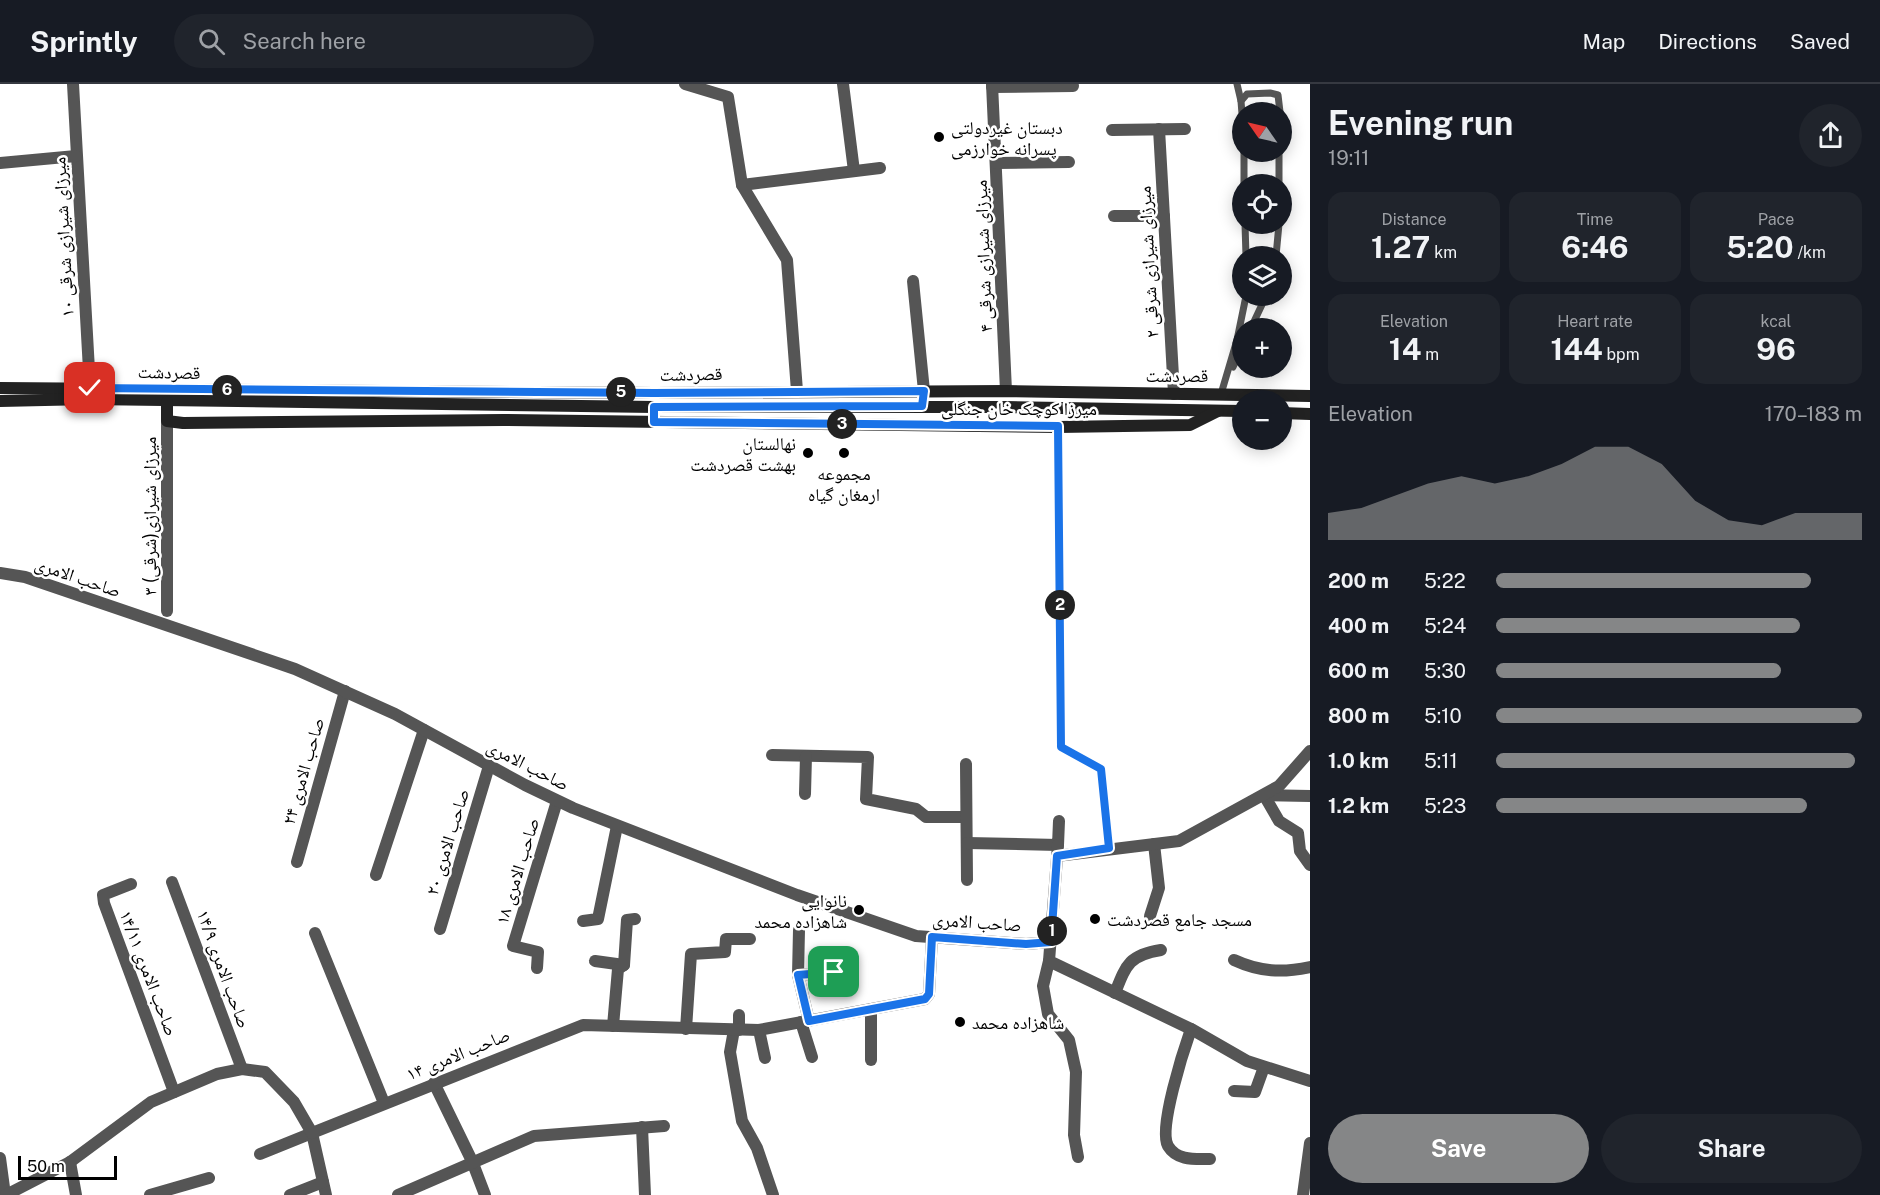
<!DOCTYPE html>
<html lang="en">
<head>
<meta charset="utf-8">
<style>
	body { margin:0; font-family:"Public Sans","Noto Naskh Arabic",sans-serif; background:#20242c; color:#f1f3f6; height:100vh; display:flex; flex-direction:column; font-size:22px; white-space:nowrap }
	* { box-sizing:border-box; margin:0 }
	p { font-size:20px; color:#9ea1a6 }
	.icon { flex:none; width:33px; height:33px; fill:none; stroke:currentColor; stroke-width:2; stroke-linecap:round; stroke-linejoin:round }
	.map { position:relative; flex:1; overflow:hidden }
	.side { display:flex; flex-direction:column; background:#171b24; width:570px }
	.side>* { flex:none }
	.needle { width:39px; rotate:304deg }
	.fabs { position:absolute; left:1232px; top:18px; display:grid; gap:12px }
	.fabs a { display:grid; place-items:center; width:60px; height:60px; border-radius:50%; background:#171b24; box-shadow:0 3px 15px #0003; font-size:30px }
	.scale { position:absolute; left:18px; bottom:15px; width:99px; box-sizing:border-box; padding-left:6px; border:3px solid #000; border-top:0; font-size:16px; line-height:21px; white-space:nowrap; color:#000; -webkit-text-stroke:4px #fff; paint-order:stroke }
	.pin { position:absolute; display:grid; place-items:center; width:51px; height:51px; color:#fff; margin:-26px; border-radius:12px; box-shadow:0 3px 9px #0006 }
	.km { position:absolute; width:30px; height:30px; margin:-15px; border-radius:50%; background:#222; color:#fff; font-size:16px; line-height:30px; text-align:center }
	.round { display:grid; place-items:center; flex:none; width:63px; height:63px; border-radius:32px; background:#20242c }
	.head { display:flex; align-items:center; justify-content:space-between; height:102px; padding:0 18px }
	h1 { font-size:33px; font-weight:700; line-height:45px }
	.figures { display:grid; grid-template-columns:repeat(3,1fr); gap:9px; height:102px; padding:6px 18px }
	.figures div { display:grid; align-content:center; border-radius:15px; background:#20242c; text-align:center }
	.figures b { font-size:30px; font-weight:700 }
	.figures small { font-size:16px; font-weight:400 }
	.figures p { font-size:16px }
	.chart { height:168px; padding:12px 18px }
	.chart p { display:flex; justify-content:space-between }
	.chart svg { width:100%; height:108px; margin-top:6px; fill:#858687; opacity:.7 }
	.button { display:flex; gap:12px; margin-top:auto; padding:12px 18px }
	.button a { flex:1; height:69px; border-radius:36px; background:#858687; color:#fff; font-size:24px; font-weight:700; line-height:69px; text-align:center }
	.button a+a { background:#20242c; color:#f1f3f6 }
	ul { padding:0 18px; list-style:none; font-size:20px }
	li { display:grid; grid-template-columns:96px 72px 1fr; align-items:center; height:45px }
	li i { height:15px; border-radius:8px; background:#858687 }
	header { display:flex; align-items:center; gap:36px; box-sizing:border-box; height:84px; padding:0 30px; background:#171b24; border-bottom:2px solid #363941 }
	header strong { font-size:28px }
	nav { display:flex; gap:33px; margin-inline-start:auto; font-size:21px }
	.search { width:420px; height:54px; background:#20242c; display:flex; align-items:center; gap:15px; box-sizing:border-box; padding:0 21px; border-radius:33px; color:#9ea1a6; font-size:22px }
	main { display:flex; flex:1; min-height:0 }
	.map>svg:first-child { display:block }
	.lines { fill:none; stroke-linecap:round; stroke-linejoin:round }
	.service { stroke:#555; stroke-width:7 }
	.pedestrian { stroke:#555; stroke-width:10 }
	.minor { stroke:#555; stroke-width:12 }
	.tertiary { stroke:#555; stroke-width:12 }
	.secondary { stroke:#222; stroke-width:12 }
	.route-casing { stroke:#fff; stroke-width:12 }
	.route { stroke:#1a73e8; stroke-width:8 }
	.poi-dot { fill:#000; stroke:#fff; stroke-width:2 }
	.labels { text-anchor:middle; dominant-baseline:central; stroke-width:5; stroke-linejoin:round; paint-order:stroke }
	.poi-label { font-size:18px; fill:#000; stroke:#fff; text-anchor:start }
	.street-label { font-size:18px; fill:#000; stroke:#fff }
</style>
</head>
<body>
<header>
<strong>Sprintly</strong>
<div class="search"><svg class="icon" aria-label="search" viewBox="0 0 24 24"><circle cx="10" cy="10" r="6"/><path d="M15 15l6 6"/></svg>Search here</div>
<nav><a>Map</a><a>Directions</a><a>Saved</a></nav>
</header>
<main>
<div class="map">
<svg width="1310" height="1111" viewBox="0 0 1310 1111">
	<rect width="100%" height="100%" fill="#fff"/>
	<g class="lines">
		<g class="service">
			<path d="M1237,0L1241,17"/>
			<path d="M1248,28L1250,26L1272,25L1276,28"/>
			<path d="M1242,30L1241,17L1247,10L1270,9L1278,11L1280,28"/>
			<path d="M1244,68V100"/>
			<path d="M1279,68V100"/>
			<path d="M1245,140L1246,172"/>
			<path d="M1276,172L1279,140"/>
			<path d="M1251,244L1266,212"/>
			<path d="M1233,283L1242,263"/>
			<path d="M1221,310L1237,256L1246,212"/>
		</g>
		<path class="pedestrian" d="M1058,343L1061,663L1101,685L1109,764"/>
		<g class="minor">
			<path d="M73,0L90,304"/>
			<path d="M685,0L728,13L742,101L787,176L797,307"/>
			<path d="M843,0L854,87"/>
			<path d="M992,0L1006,307"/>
			<path d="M992,3L1073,2"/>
			<path d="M1159,45L1174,310"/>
			<path d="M1112,46L1185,45"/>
			<path d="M0,79L76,72"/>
			<path d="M996,79L1069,78"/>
			<path d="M742,101L880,84"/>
			<path d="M1114,132H1164"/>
			<path d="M913,197L924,307"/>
			<path d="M167,527V337"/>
			<path d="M772,671L868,673L866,715L916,725L926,733H966"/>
			<path d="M966,680L967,796"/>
			<path d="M805,710L806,672"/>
			<path d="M1264,711L1279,737L1298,749L1300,767L1310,781"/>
			<path d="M1264,711L1310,712"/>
			<path d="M967,759L1058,761L1059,737"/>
			<path d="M297,778L345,607"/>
			<path d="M376,791L424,646"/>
			<path d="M172,798L242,985"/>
			<path d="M131,800L103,811L104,819L174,1008"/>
			<path d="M1150,832L1159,804L1154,760"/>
			<path d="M583,837L598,835L617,742"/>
			<path d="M440,845L489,682"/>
			<path d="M799,846L798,891L809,937"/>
			<path d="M315,849L384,1019"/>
			<path d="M1234,876C1260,888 1282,889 1310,883"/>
			<path d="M595,877L624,881"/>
			<path d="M1049,877L1043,902L1048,930L1069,956L1076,988L1074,1051L1078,1073"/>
			<path d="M537,884L538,868L513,862L557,717"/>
			<path d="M798,891L834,888L835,875"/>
			<path d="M1115,909C1126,881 1129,871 1161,866"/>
			<path d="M739,931V946"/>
			<path d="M801,938L812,973"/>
			<path d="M613,942L618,885L624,881L627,836L635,835"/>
			<path d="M686,945L691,870L725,868L726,855H750"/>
			<path d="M1191,945C1184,965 1158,1045 1168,1062C1177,1077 1195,1075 1210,1075"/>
			<path d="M734,946L730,968L742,1037L757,1064L773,1111"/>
			<path d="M759,946L765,974"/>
			<path d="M871,976V925"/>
			<path d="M434,999L472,1077L485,1111"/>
			<path d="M1234,1007L1255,1008L1264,983"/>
			<path d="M642,1043L645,1111"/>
			<path d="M260,1070L312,1049L326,1111"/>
			<path d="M0,1074L5,1111"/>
			<path d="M70,1078L76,1111"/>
			<path d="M150,1111L209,1094"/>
			<path d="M290,1111L323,1098"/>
			<path d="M398,1111L534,1052L664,1042"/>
			<path d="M1303,1111L1310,1059"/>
		</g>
		<g class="tertiary">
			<path d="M0,489L25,493L295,585L395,630L525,701L573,724L797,811L916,852L1026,860L1051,858"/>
			<path d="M1058,761L1049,877L1193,946L1247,977L1310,997"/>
			<path d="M1057,772L1179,757L1279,702L1310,667"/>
			<path d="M6,1111L70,1078L151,1018L217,990L242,985L265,988L294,1018L312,1049L583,941L759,946L925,915L929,910L932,853"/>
		</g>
		<g class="secondary">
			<path d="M0,304L654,309L1006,307L1310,312"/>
			<path d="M0,317L89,315L654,323H1006L1242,327"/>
			<path d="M167,318V337L183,339L503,336L1058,343L1190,341L1218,327"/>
			<path d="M1281,329L1310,330"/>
		</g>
	</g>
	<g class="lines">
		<g class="route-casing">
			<path id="route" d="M90,304L654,309L924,307L922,322L654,323V338L1058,342L1061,663L1101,685L1109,764L1057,772L1051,858L1026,860L932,853L929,910L925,915L809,937L798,891L834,888"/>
		</g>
		<use href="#route" class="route"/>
	</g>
	<g class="poi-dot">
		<circle cx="939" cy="53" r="6"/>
		<circle cx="808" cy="369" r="6"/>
		<circle cx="844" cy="369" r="6"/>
		<circle cx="859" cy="826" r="6"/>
		<circle cx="1095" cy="835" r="6"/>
		<circle cx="960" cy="938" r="6"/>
	</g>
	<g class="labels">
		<g class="poi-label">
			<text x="951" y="43">دبستان غیردولتی<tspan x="951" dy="21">پسرانه خوارزمی</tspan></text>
			<text x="796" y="359" text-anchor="end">نهالستان<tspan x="796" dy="21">بهشت قصردشت</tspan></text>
			<text x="844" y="389" text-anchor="middle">مجموعه<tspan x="844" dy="21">ارمغان گیاه</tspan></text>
			<text x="847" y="816" text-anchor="end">نانوایی<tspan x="847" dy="21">شاهزاده محمد</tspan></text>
			<text x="1107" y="835">مسجد جامع قصردشت</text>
			<text x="972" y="938">شاهزاده محمد</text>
		</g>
		<g class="street-label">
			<text transform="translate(63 153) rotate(-93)">۱۰ میرزای شیرازی شرقی</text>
			<text transform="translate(983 172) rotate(-92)">۴ میرزای شیرازی شرقی</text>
			<text transform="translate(1148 178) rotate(-93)">۲ میرزای شیرازی شرقی</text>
			<text transform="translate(169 288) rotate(1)">قصردشت</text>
			<text transform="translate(691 290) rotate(-1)">قصردشت</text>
			<text x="1177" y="291">قصردشت</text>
			<text x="1019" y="324">میرزا کوچک خان جنگلی</text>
			<text transform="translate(149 432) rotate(-90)">۳ میرزای شیرازی(شرقی)</text>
			<text transform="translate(78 493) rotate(19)">صاحب الامری</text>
			<text transform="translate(528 681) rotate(27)">صاحب الامری</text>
			<text transform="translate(303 687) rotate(-74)">۲۴ صاحب الامری</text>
			<text transform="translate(447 758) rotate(-73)">۲۰ صاحب الامری</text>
			<text transform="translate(517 787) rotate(-73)">۱۸ صاحب الامری</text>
			<text transform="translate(977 838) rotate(4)">صاحب الامری</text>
			<text transform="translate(224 885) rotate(70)">۱۴/۹ صاحب الامری</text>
			<text transform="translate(149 889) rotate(69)">۱۴/۱۱ صاحب الامری</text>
			<text transform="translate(458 970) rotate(-22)">۱۴ صاحب الامری</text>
		</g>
	</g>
</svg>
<div class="fabs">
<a><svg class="needle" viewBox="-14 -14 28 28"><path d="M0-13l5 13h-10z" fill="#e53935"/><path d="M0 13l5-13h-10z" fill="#9ea1a6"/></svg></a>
<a><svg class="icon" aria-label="locate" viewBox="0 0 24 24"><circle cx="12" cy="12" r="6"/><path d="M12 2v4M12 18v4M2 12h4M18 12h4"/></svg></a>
<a><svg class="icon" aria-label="layers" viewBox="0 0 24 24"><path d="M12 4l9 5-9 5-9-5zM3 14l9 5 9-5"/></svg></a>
<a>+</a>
<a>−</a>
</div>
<div class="scale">50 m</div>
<div class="pin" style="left:834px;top:888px;background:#1e9e55"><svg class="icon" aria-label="arrive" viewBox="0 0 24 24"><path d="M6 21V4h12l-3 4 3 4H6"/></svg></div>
<div class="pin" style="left:90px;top:304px;background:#d93025"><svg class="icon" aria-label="check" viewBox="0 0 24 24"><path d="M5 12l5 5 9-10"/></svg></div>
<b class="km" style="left:1052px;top:847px">1</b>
<b class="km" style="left:1060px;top:521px">2</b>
<b class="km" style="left:842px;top:340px">3</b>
<b class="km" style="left:621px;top:308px">5</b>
<b class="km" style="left:227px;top:306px">6</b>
</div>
<section class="side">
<div class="head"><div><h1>Evening run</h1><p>19:11</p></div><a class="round"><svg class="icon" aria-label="share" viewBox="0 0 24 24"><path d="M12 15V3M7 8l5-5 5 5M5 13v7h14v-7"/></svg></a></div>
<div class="figures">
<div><p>Distance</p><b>1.27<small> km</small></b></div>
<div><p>Time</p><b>6:46</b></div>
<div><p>Pace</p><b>5:20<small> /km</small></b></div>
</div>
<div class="figures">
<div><p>Elevation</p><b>14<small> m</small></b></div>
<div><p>Heart rate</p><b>144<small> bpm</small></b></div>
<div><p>kcal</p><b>96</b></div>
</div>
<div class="chart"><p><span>Elevation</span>170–183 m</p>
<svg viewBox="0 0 160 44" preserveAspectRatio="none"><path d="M0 44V33L10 31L20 26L30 21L40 18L50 21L60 18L70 13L80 6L90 6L100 13L110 28L120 36L130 38L140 33L150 33L160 33V44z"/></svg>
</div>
<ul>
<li><b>200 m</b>5:22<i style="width:86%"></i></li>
<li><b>400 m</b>5:24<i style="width:83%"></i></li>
<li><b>600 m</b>5:30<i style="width:78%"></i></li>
<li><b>800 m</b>5:10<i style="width:100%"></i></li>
<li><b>1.0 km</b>5:11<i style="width:98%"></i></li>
<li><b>1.2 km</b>5:23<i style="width:85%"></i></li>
</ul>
<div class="button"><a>Save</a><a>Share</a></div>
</section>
</main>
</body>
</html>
